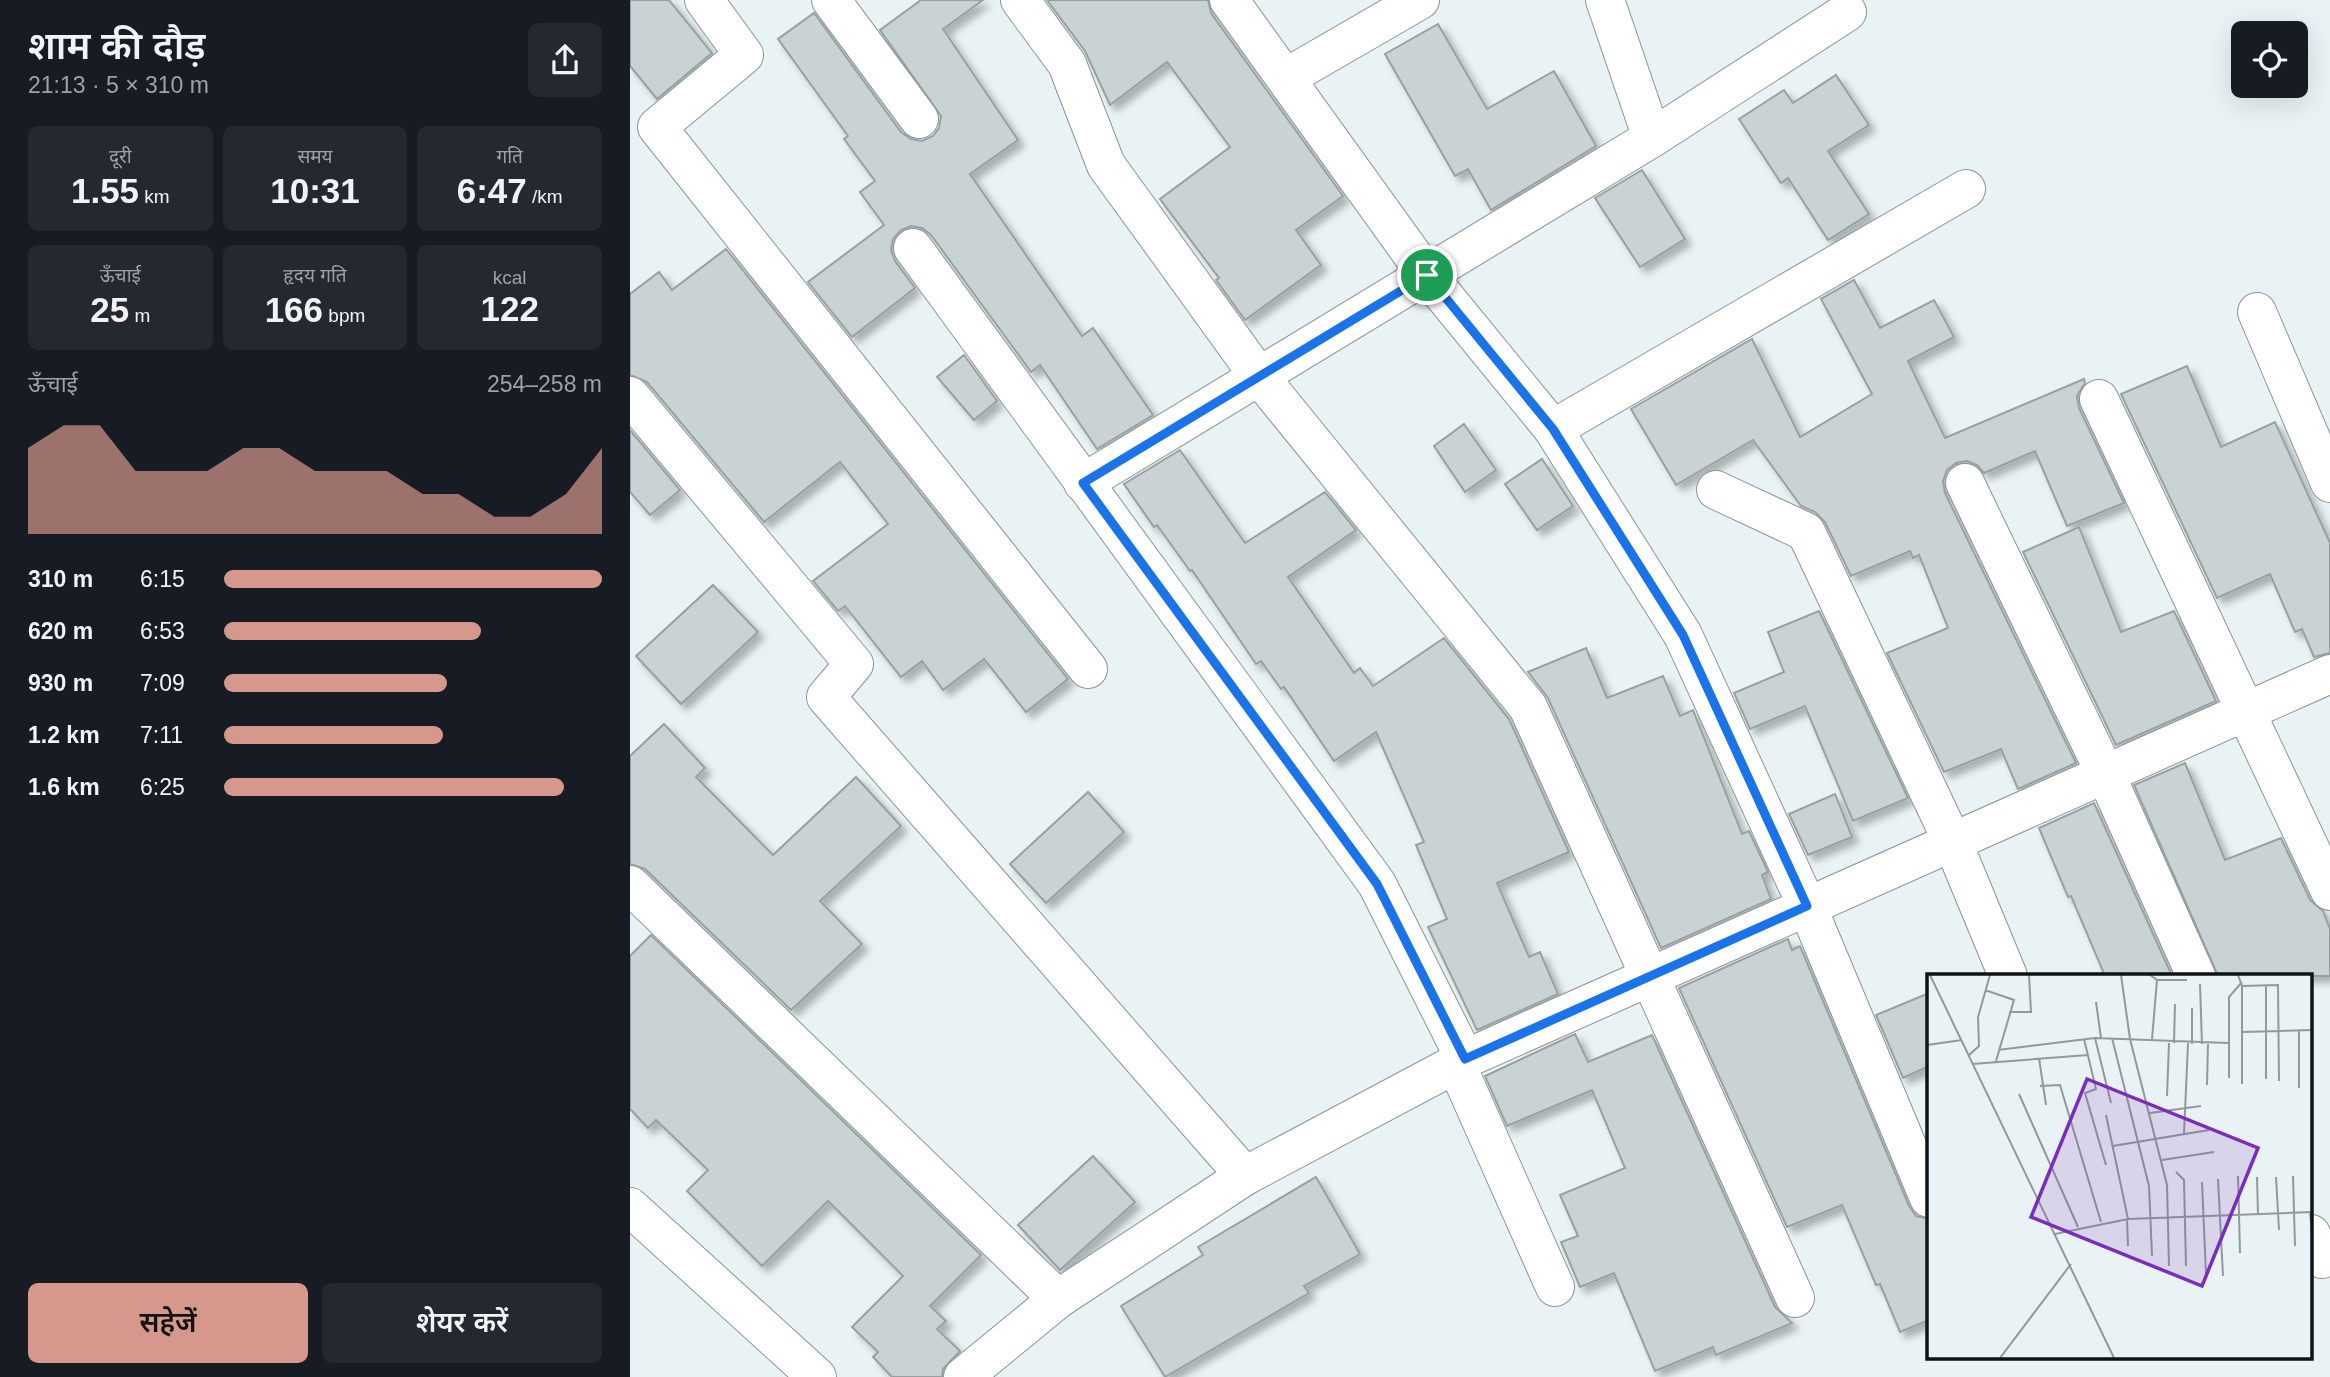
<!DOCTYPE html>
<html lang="hi">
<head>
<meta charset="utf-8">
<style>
	body { margin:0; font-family:Helvetica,"Noto Sans Devanagari",sans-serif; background:#242831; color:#f1f3f6; height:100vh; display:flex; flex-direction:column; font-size:26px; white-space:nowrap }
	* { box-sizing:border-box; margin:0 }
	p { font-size:23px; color:#9ea1a6 }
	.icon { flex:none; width:38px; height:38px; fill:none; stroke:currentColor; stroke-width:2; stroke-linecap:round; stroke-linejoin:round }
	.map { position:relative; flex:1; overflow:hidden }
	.drawer { display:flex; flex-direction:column; background:#171b24; width:630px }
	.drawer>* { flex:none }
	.fabs { position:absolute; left:1601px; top:21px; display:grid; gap:14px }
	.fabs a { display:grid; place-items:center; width:77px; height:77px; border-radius:10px; background:#171b24; box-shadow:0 7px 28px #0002; font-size:35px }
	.pin { position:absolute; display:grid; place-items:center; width:60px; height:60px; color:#fff; margin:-30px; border:4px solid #fff; border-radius:50%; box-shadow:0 2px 7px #0007 }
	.round { display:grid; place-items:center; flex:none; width:74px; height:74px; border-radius:10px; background:#242831 }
	.head { display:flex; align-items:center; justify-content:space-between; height:119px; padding:0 28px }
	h1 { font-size:38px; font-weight:600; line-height:52px }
	.stats { display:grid; grid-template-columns:repeat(3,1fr); gap:10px; height:119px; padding:7px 28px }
	.stats div { display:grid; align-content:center; border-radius:10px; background:#242831; text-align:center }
	.stats b { font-size:35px; font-weight:600 }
	.stats small { font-size:19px; font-weight:400 }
	.stats p { font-size:19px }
	.chart { height:196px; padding:14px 28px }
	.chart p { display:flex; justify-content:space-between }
	.chart svg { width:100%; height:126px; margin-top:7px; fill:#d6978c; opacity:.7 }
	.cta { display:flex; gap:14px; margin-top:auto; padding:14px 28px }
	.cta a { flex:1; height:80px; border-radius:10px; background:#d6978c; color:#111; font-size:28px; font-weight:600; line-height:80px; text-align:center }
	.cta a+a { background:#242831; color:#f1f3f6 }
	ul { padding:0 28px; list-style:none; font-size:23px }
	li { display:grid; grid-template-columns:112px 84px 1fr; align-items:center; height:52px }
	li i { height:18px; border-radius:9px; background:#d6978c }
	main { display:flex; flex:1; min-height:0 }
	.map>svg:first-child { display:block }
	.building { fill:#c9d2d4; stroke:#98a0a2; stroke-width:2; filter:url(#shadow) }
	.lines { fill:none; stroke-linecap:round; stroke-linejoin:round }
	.street-casing { stroke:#8b9495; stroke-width:40 }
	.street { stroke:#fff; stroke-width:38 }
	.route-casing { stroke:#fff; stroke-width:14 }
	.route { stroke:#1a73e8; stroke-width:9 }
	.inset-road { fill:none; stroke:#92999a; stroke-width:2 }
	.view { fill:#7b2cbf; fill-opacity:0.15; stroke:#7b2cbf; stroke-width:3.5 }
	.inset-edge { fill:none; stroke:#101313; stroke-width:3.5 }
</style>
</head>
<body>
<main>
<section class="drawer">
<div class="head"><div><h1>शाम की दौड़</h1><p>21:13 · 5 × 310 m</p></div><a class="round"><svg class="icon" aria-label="share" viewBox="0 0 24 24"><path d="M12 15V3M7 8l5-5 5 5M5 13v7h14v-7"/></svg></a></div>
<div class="stats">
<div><p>दूरी</p><b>1.55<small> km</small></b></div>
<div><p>समय</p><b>10:31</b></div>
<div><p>गति</p><b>6:47<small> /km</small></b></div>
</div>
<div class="stats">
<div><p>ऊँचाई</p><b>25<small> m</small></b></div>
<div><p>हृदय गति</p><b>166<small> bpm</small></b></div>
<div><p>kcal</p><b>122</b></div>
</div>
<div class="chart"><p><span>ऊँचाई</span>254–258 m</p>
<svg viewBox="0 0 160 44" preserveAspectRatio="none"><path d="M0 44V14L10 6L20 6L30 22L40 22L50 22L60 14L70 14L80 22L90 22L100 22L110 30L120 30L130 38L140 38L150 30L160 14V44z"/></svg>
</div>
<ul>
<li><b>310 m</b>6:15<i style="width:100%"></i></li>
<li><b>620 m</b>6:53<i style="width:68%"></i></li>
<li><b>930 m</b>7:09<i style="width:59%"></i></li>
<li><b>1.2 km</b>7:11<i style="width:58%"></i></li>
<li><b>1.6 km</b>6:25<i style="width:90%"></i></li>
</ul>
<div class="cta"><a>सहेजें</a><a>शेयर करें</a></div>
</section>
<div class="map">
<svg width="1700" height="1377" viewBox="0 0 1700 1377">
	<defs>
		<filter id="shadow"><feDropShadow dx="6" dy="6" stdDeviation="3.5" flood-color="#0004"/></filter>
	</defs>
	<rect width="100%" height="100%" fill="#e9f2f4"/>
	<g class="building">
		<path d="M0,0H39L82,53L27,99L0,66Z"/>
		<path d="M291,0H353L313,29L388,140L340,174L452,336L463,328L523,415L467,449L410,365L401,372L301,235L292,228L281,226L271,230L263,239L261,250L265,261L285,288L222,337L178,282L254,225L230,192L245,181L214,139L218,136L148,39L184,13L271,132L281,139L292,141L303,136L309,128L311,116L250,30Z"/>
		<path d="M417,0H578L581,13L713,196L666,230L691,265L615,320L586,280L589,278L530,199L600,147L537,62L480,105L455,51Z"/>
		<path d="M808,24L857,109L924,71L966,146L861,210L838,169L825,176L755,54Z"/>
		<path d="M1206,75L1239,125L1198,151L1239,214L1198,240L1158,178L1151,183L1109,119L1154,90L1163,103Z"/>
		<path d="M1012,170L1055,239L1010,267L965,198Z"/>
		<path d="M96,249L438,679L396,712L354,659L313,690L292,661L271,677L215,606L208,611L183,581L258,524L210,462L134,522L17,382L0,375V294L29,272L42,290Z"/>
		<path d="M1224,280L1250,328L1304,300L1324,337L1278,361L1315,438L1454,379L1455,383L1447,396L1449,408L1494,503L1437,526L1405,451L1354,473L1347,465L1337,461L1326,463L1317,470L1313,481L1315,493L1446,763L1388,789L1371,749L1314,772L1257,653L1318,628L1289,555L1283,558L1280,551L1221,576L1195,522L1185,512L1171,506L1123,440L1046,485L1001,409L1122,339L1170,437L1242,394L1191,299Z"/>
		<path d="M334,355L367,401L344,420L307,377Z"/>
		<path d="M1557,366L1591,447L1645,422L1700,543V653L1684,657L1672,629L1665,632L1640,574L1587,598L1491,394Z"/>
		<path d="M834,424L866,470L835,492L804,446Z"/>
		<path d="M0,430L50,490L20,515L0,492Z"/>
		<path d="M550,450L615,543L695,492L726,530L658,577L724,673L730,668L743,686L814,638L879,719L939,852L867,883L899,957L910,952L928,994L847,1030L798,927L817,919L786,845L794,842L746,732L704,761L654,687L651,689L631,661L626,664L562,570L560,571L527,525L524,527L494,484Z"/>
		<path d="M912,459L943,506L907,530L875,484Z"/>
		<path d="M1449,527L1491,632L1544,611L1586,701L1486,745L1393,552Z"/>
		<path d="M83,585L128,632L51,704L6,656Z"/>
		<path d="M1189,611L1278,798L1223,821L1175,706L1120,729L1104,693L1154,672L1138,632Z"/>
		<path d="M956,648L977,698L1033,676L1050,716L1063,710L1112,834L1119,831L1138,872L1132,875L1141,899L1031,948L918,698L898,672Z"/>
		<path d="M34,724L75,768L66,777L143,855L226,777L271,826L190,901L232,944L161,1010L15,869L0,864V756Z"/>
		<path d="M1555,763L1595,860L1651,838L1680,900L1693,911L1700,929V976H1588L1504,785Z"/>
		<path d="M458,792L494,832L416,903L380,864Z"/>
		<path d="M1205,794L1222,837L1178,855L1159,814Z"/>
		<path d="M1464,803L1542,976H1475L1441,896L1438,897L1409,828Z"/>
		<path d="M21,935L351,1255L300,1306L316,1321L307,1329L330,1351L313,1369L312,1377H262L243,1357L248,1352L222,1327L273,1276L198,1201L132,1266L57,1191L78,1170L26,1120L18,1128L0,1109V956Z"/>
		<path d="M1158,939L1162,950L1170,946L1279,1206L1286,1216L1299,1219V1320L1270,1332L1250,1284L1246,1285L1212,1205L1157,1227L1049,988Z"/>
		<path d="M1299,993V1066L1273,1078L1246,1015Z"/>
		<path d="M945,1034L958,1062L1022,1035L1145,1307L1162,1323L1086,1355L1083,1347L1025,1371L984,1273L950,1287L931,1242L948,1236L930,1195L995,1168L962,1090L877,1126L855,1076Z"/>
		<path d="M463,1156L505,1202L430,1270L388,1225Z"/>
		<path d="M686,1177L730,1254L674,1286L679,1293L535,1377L491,1306L573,1255L568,1247Z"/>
	</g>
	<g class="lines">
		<g class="street-casing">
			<g id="street">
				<path d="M74,0L114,55L27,127L458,669"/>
				<path d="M201,0L289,119"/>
				<path d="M390,0L437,64L476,165L628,375L898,707L1165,1298"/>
				<path d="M599,0L797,275L923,429L1053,635L1177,906L1299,1198"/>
				<path d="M975,0L1022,138"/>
				<path d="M657,77L790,0"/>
				<path d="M283,248L747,884L835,1059"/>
				<path d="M1627,312L1700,483"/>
				<path d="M0,396L224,664L196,697L615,1176"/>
				<path d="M1469,399L1700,891"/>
				<path d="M923,429L1336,189"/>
				<path d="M453,483L1022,138L1217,12"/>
				<path d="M1335,483L1476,775L1566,976"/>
				<path d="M1086,490L1176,532L1323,843L1378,976"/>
				<path d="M0,885L428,1299"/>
				<path d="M826,1064L925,1287"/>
				<path d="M0,1207L187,1377"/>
				<path d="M1681,1234L1692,1259"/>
				<path d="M333,1377L428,1299L615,1176L835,1059L1700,674"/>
			</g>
		</g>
		<use href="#street" class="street"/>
	</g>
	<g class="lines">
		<g class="route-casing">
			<path id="route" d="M797,275L923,429L1053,635L1177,906L835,1059L747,884L453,483Z"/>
		</g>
		<use href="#route" class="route"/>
	</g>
	<g transform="translate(1297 974)">
		<rect width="385" height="385" fill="#e9f2f4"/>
		<path class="inset-road" d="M3,1L187,384M194,1L203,65L240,211L242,292M223,1L230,6L225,65M311,1L315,12V110M230,6H260M273,10L275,70M315,12L351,11L352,107M339,12V105M58,16L87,26L69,87M169,28L174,64M265,34V70M82,38H104L102,1M372,56V114M316,58L385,56M168,64L184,129M185,64L222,212L225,282M157,65L169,115L158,119L179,191M247,69L248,30M0,71L35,66M71,76L168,64L301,69M42,81L52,72L51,43L63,1M112,84L119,131M45,90L161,81M302,104V23L315,8M280,111L281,70M113,112L133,111L174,248M92,120L151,253M240,122L242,69M223,139L274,132M179,141L201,245M257,160L261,69M186,172L282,156M235,186L287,178M249,198L257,206L259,292M311,202L313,279M366,202L368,272M330,203L331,240M349,203L352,256M291,205L296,302M275,208L279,300M383,238L385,259M200,245L201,272M128,260L201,245L385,238M73,384L144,290"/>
		<path class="view" d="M160,105L331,174L275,312L104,243Z"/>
		<rect width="385" height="385" class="inset-edge"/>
	</g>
</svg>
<div class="fabs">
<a><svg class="icon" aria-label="locate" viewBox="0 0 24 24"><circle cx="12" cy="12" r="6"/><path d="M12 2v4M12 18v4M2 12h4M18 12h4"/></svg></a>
</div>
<div class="pin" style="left:797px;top:275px;background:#1e9e55"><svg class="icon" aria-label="arrive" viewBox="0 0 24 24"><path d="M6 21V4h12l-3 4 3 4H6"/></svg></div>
</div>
</main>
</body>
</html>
